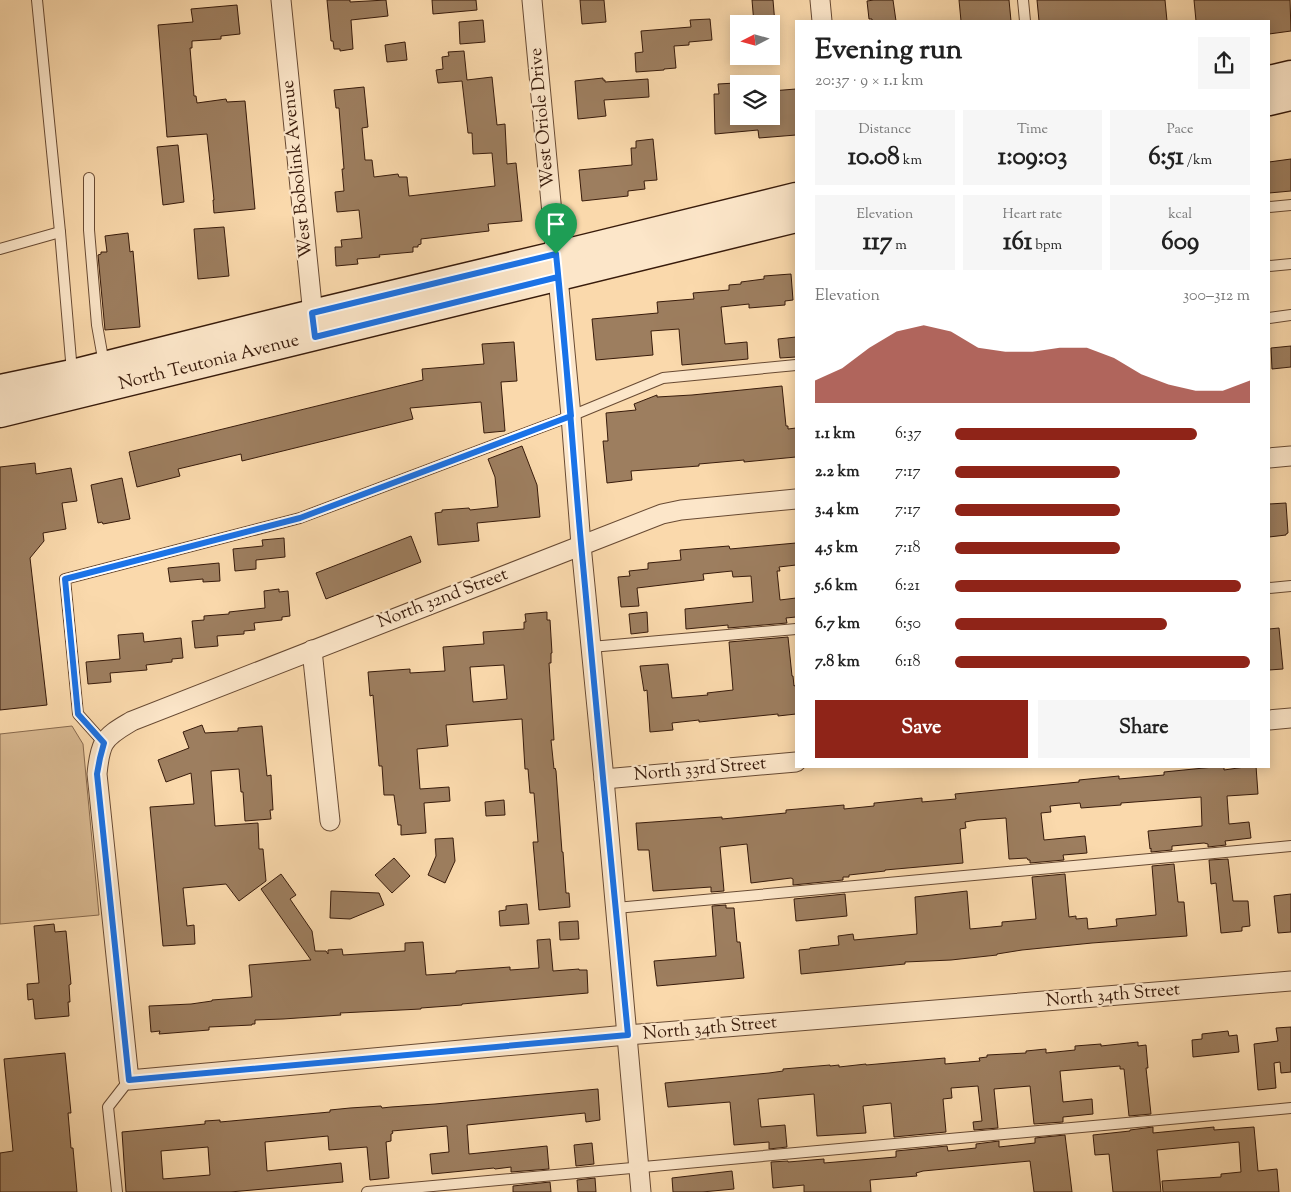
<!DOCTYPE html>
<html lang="en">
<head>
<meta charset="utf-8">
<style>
	body { margin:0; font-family:"Sorts Mill Goudy",serif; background:#f6f6f6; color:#222; height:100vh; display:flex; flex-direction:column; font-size:19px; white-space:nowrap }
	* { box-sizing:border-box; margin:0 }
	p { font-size:16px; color:#767676 }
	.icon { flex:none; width:28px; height:28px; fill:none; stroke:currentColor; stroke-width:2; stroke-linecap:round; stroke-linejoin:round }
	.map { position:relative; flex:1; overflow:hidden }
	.side { position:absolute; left:795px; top:20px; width:475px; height:748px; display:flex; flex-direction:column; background:#fff; border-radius:0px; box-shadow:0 2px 12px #0003 }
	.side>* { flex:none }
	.needle { width:32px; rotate:264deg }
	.tools { position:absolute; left:730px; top:15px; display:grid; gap:10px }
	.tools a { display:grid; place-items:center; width:50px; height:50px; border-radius:0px; background:#fff; box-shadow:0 2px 12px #0003; font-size:25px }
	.pin { position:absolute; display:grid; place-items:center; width:42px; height:42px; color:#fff; margin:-51px -21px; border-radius:50% 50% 50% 0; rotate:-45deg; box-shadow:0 0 5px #0007 }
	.pin .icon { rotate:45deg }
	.round { display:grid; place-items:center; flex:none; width:52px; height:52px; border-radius:0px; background:#f6f6f6 }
	.summary { display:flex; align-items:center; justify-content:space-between; height:85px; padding:0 20px }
	h1 { font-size:28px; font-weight:700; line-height:38px }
	.figures { display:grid; grid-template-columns:repeat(3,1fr); gap:8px; height:85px; padding:5px 20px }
	.figures div { display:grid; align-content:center; border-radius:0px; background:#f6f6f6; text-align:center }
	.figures b { font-size:25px; font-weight:700 }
	.figures small { font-size:14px; font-weight:400 }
	.figures p { font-size:14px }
	.chart { height:140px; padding:10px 20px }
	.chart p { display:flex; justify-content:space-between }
	.chart svg { width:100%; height:90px; margin-top:5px; fill:#8f2418; opacity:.7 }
	.action { display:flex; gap:10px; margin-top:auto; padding:10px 20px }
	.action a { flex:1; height:58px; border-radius:0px; background:#8f2418; color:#fff; font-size:20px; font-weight:700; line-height:58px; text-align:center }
	.action a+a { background:#f6f6f6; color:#222 }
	ul { padding:0 20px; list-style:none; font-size:16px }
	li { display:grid; grid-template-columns:80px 60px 1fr; align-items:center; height:38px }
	li i { height:12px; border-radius:6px; background:#8f2418 }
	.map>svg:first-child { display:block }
	.green { fill:#d9b991; stroke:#886a4e }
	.building { fill:#9d7e5f; stroke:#381b0b; fill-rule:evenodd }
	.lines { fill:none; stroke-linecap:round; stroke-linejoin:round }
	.lane-casing { stroke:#684a33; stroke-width:12 }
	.street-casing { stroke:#684a33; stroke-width:21 }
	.secondary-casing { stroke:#381b0b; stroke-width:29 }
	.lane { stroke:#fce6c9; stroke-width:10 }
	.street { stroke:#fce6c9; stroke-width:19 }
	.secondary { stroke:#fce6c9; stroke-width:26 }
	.route-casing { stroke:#fff; stroke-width:10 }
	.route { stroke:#1a73e8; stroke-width:6 }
	.labels { text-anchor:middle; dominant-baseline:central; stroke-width:4.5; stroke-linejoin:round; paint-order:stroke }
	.street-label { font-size:18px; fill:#381b0b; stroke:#fce6c9 }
</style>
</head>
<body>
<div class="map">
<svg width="1291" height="1192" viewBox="0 0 1291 1192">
	<rect width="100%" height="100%" fill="#fad9ac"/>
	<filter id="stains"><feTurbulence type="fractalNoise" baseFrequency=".004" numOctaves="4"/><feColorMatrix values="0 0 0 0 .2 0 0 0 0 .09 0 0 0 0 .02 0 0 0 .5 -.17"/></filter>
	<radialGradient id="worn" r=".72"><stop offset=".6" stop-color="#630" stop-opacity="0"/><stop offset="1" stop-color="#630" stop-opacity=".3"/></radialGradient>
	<path class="green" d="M72,726L83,744L99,915L0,924V734Z"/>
	<g class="building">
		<path d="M327,0H350V2L386,0L388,16L351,20L353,49L340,51V49H334L333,41H331Z"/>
		<path d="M432,0H476L477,10L433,14Z"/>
		<path d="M580,0H604L606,22L582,24Z"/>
		<path d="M752,0H773L775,24H754Z"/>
		<path d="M874,0H893L896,21H872V19H869L867,1Z"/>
		<path d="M959,0H1009L1011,21H961Z"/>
		<path d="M1037,0H1165L1167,21H1039Z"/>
		<path d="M1194,0H1290L1291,31L1269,34V21H1196Z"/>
		<path d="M237,5L240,34L221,36V39L192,41V48H190L194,96H196L197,103L226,99L227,102L245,101L255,209L214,213L213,200H214L207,134L167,137L158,25L193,22L191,9Z"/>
		<path d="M710,19L712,40L689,42V45L674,46L676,68L664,69V70L636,72L635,53L643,52L641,31L691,27L690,20Z"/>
		<path d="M483,20L485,42L460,44L459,22Z"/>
		<path d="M405,42L407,60L387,62L385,45Z"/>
		<path d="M464,51L467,80L492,77L497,125L505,124L507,164L516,163L522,221L488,224L489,231L421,239V244L418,245V247H413V252L379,255L380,257L357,259L358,264L336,266L335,247H342L341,240L362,238L359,210L337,212L335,192L344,191L342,169H344L339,108H336L334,90L364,87L368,127L362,128L365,160H372L374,177L398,174L399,177H407L409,196L495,186L492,153L473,154L472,133H468L462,81L438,83L436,70L443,69L442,57L449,56L448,52Z"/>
		<path d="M603,78V80H605V82L648,79L649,97L604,100L606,116L578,119L575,81Z"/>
		<path d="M736,83L737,93L738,94L739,116H771V91L796,89V135L759,138L758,130L715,134L714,94H719L718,84Z"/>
		<path d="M653,139L657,180L644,181L645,189L628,191V196L582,201L579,170L632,165L631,148H636V141Z"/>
		<path d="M178,145L184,202L163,205L157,147Z"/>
		<path d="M1291,159V191L1269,193V162Z"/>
		<path d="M224,227L229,276L198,279L194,229Z"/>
		<path d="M128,233L130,252L133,251L140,327L105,330L98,255L101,254V252H107L105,236Z"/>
		<path d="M791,274L793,300L785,301V305L749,308V304L721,307L725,344L747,342L748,359L682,365L679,329L651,331L653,355L596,360L592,319L658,313L657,302L694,299L693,293L729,290V285L741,284V282L764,279V276Z"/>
		<path d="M796,337V357L780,358L778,339Z"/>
		<path d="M514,342L517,381L501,382L505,431L484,433L481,402L410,408L413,419L242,461L241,454L178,469L180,476L137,487L129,452L423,380L422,369L484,364L482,344Z"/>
		<path d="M1291,346V367L1272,369L1271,348Z"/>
		<path d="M782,386L786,426H788V429L796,428V457L744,462V460L699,464V466L631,471L632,480L607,483L603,441H608L606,413L636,410L634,404L657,395V397L692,395Z"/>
		<path d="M522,446L537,485L540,517L477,523L479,541L438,545L435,513L442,512V510L469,508L470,510L498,507L495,477L488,459Z"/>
		<path d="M35,463L36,474L71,468L77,501L62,503L66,529L43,533L44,541L30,558L47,705L0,710V467Z"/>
		<path d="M122,478L130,519L103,524L102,522L98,523L91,485Z"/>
		<path d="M1286,503L1288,533L1286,534V535L1269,537V504Z"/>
		<path d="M411,536L421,562L326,599L316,573Z"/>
		<path d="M284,538L285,557L256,560V569L235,571L233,549L263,546L262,540Z"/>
		<path d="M796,543V565L779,567L780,571H777L780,600L796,598V617L786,618L787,623L728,628V625L686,629L685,609L753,602L751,576L733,577L732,571L703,574L704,580L637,588L639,606L621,607L618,577L630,576L629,571L648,569V563L681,560L680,550L729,546L730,549Z"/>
		<path d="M219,563L220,581L203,582V579L170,582L168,568Z"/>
		<path d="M279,589V592L288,591L290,616L282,617V620L254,623L255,630L244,631V634L217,636L218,646L195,648L192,621L204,620V616L229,614V612L265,608L264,591Z"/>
		<path d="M547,612V620H550L552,653H551V663H549L554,740H551L554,769L555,768L556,771L562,852H563L566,893H569L570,907L539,910L533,842H538L534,793H530L528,769H525L522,719L446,725L448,746L417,749L420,789L449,787L450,801L424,803L426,833L401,835V825H398L394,795H384L382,766H379L373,695L370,696L368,672L410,669V673L445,671L443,647L484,644L483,632L524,629V622H526L525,614ZM504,665L507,699L473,702L470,667Z"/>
		<path d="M647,612L648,632L631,634L629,614Z"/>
		<path d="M1279,628L1283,669L1269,670V629Z"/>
		<path d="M143,633L144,642L181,638L183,658L172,659V662L146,665L147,670L110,673L111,682L88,684L86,662L120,659L118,635Z"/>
		<path d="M788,637L792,676H793L794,686L796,685V714L778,716V714L699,722V720L672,723L673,730L650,732L647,690L644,691L640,666L668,664L672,698L708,695L707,693L733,690L729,642Z"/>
		<path d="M202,725L205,733L238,731V728L262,726L267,776L271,775L273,810H270L271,819L245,821L243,792H241L239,769L211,771L215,826L258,823L259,849H263L266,881L239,901L226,884L183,888L187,926L194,925L195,944L163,946L150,807L194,804L191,773L166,782L158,760L189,748L183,732Z"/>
		<path d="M1224,766V770L1245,767L1246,766H1256L1258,794L1227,796L1229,824L1249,822L1251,838L1225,841L1226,845L1208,847V844L1204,843L1172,846V850L1151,852V848L1150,849L1148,831L1202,826L1201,797L1121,803V805L1081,808L1080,803L1050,806L1051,812L1041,813L1044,840L1085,836L1087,853L1063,855L1064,860L1030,863V860H1028L1027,858L1009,859L1006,818L977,820L965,822L966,828L960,829L963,863L885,870V871L849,875V877H843V880L793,885V879L791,878L751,883L747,844L720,847L724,891L711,892V887L653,891L649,850H638L636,823H639L722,817V819L786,813V810L844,805V809L874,806V803H875L922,798V802L956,799L955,794L1079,782V780L1119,776V779L1164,775V772Z"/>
		<path d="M504,800L505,815L486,816L485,802Z"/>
		<path d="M453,838L455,861L445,883L428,875L436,856L435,839Z"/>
		<path d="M394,858L410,876L392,893L375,875Z"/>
		<path d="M1228,859L1233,901H1248L1250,926L1242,927V931L1221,933L1216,883L1211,884L1209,860Z"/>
		<path d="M1174,864L1178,902H1184L1187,936L1092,943L1022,950L997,954V955L951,960L905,962V964L801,974L799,950L810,949V948L839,945L838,936L853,934L854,940L917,934L915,897L967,891L970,929L1002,926V922L1036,919L1032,877L1065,874L1069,917L1076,916V919L1087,918L1088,929L1117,926L1116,919L1156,915L1152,866Z"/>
		<path d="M281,874L296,895L290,899L312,931L315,951H326L328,954V950L342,949L343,955L405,951V943L423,942L426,975L456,973V971L510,967V970L539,968L537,940L550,939L553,971L579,969V970H587L588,993L462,1004V1005L421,1008V1009L340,1013L341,1015L283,1019L255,1020V1024H252V1025L209,1027V1030L159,1034L160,1031L151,1032L149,1006L191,1004L212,1001V1000L252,997L249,965L311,960L261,889Z"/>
		<path d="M331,891L379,893L384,905L350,919L330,918Z"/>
		<path d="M845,894L847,916L796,921L794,899Z"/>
		<path d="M1291,894V932L1278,933L1274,896Z"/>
		<path d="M527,904L529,924L500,926L499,911L506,910V906Z"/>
		<path d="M726,905V908H734L737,942H740L744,978L657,986L654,961L716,956L712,906Z"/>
		<path d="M578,921L579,939L560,940L559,922Z"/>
		<path d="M54,924L55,932L66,931L71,984L69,985L70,1002H68L69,1016L35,1019L33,999L28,1000L27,984L39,983L34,926Z"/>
		<path d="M1291,1027V1072L1281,1073L1280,1062L1274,1063L1276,1088L1258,1090L1254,1044L1278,1041L1276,1028Z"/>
		<path d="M1228,1031L1229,1036L1237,1035L1239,1052L1193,1057L1192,1040L1202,1039V1034Z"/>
		<path d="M1138,1042V1046L1146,1045L1148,1068H1146L1151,1114L1129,1116L1124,1069H1120V1066L1060,1071L1063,1102L1092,1099L1093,1114L1063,1117V1122L1034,1124L1030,1086L994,1089L998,1128L974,1130L973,1122L982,1121L978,1086L951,1088L952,1098L943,1099L946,1132L894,1137L891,1103L863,1106L866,1133L817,1136L814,1094L758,1099L761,1127L785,1125L787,1147L769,1149V1142L734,1145L730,1102L668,1107L665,1083L769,1073L783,1071V1069L830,1065V1066L839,1065V1067L866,1064V1065L945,1058V1064L980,1061L979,1058L987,1057V1055L1026,1053V1051L1046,1049V1053L1075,1050V1046L1101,1044V1046Z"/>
		<path d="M65,1053L71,1113H68L71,1148H73L77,1192H0V1153L13,1151L4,1059Z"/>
		<path d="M598,1089L600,1120L586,1122L585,1113L467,1125L469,1154L547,1146L549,1169L511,1172V1167L495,1169L494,1168L432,1174L430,1154L449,1152L447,1126L392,1131L393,1133L391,1134V1141L386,1142L389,1178L370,1180L367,1147L329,1150L328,1136L265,1142L267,1171L341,1163L343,1182L230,1192H126L122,1132L205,1124V1121L220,1120V1122L330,1112V1110L350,1108L381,1106L382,1108L391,1107L435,1104ZM208,1147L210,1175L163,1179L161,1151Z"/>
		<path d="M1153,1127V1133L1214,1127V1130L1254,1127L1258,1171L1277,1169L1279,1192H1163L1162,1181L1221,1177V1174L1241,1172L1239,1142L1157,1150L1161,1192H1113L1109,1154L1095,1155L1093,1135L1130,1131V1130Z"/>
		<path d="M1065,1135L1072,1192H1034L1030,1161L923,1171L916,1173L917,1176L870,1180L871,1192H804V1185L773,1188L771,1162L788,1161V1162L824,1159V1163L896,1157V1151L947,1146L948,1151L976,1148V1144L999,1141V1147L1035,1143V1138Z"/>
		<path d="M592,1143L594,1164L576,1166L574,1145Z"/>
		<path d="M732,1171L734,1189L702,1192H673L672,1178Z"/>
		<path d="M595,1178L596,1192H578L577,1180Z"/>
		<path d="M550,1182L551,1192H513V1186Z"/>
	</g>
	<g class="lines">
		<g class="lane-casing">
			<g id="lane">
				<path d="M37,0L60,232L72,372"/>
				<path d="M1023,0L1025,21"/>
				<path d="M89,178V230L97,325L104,364"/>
				<path d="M1269,207L1291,205"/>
				<path d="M0,249L60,232"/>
				<path d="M1269,266L1291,264"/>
				<path d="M1269,318L1291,315"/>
				<path d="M1269,588L1291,586"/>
				<path d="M591,647L796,629"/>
				<path d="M104,743L78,714L65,579L300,518L571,416L663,378L796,365"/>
				<path d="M616,908L1291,846"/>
				<path d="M117,1192L108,1107L129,1080"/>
				<path d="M367,1192L1291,1108"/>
			</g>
		</g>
		<g class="street-casing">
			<g id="street">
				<path d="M281,0L314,325"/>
				<path d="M532,0L571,416L581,545L604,779L641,1192"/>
				<path d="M820,0L822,21"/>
				<path d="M1269,458L1291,456"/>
				<path d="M796,499L681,510L662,514L132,721C122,727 110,733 104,743C99,752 98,765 97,774L129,1080L627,1035L1291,981"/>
				<path d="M312,650L330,821"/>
				<path d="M1269,720L1291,718"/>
				<path d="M604,779L796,762"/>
			</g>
		</g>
		<g class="secondary-casing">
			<g id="secondary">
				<path d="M1269,79L1291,74"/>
				<path d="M1269,102L1291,97"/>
				<path d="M0,388L72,373L312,313L576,250L796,196"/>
				<path d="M0,414L796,219"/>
			</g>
		</g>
		<use href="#lane" class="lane"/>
		<use href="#street" class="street"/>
		<use href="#secondary" class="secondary"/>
	</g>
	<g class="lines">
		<g class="route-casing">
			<path id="route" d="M556,254L312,313L315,337L558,277L571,416L300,518L65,579L78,714L104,743L100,758L97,774L129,1080L628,1035C613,878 597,722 583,565C573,461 567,358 556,254"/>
		</g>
		<use href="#route" class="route"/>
	</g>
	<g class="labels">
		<g class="street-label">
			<text transform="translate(543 118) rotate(-95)">West Oriole Drive</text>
			<text transform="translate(298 169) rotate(-96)">West Bobolink Avenue</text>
			<text transform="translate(209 363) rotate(-14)">North Teutonia Avenue</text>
			<text transform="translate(443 599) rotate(-21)">North 32nd Street</text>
			<text transform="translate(700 770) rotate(-5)">North 33rd Street</text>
			<text transform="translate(1113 996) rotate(-5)">North 34th Street</text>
			<text transform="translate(710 1029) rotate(-5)">North 34th Street</text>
		</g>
	</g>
	<rect width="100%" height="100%" filter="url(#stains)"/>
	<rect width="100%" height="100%" fill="url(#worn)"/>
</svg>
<div class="tools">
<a><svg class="needle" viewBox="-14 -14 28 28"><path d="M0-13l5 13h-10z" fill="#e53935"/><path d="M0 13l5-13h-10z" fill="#767676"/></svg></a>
<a><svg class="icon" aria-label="layers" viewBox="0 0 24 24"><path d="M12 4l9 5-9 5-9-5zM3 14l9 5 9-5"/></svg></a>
</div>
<div class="pin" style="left:556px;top:254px;background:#1e9e55"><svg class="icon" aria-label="arrive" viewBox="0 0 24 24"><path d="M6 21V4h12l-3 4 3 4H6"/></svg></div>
<section class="side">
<div class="summary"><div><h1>Evening run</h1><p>20:37 · 9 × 1.1 km</p></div><a class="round"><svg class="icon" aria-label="share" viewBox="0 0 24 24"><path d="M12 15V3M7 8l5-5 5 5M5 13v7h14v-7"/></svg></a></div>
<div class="figures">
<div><p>Distance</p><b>10.08<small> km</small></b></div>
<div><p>Time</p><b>1:09:03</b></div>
<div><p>Pace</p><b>6:51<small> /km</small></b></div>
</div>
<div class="figures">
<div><p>Elevation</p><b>117<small> m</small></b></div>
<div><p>Heart rate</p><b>161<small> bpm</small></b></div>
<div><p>kcal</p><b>609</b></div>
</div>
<div class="chart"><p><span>Elevation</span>300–312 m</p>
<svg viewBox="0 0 160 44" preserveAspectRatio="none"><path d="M0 44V33L10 27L20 17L30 9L40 6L50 9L60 17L70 19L80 19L90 17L100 17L110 22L120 30L130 35L140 38L150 38L160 33V44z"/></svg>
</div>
<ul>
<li><b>1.1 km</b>6:37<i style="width:82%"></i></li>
<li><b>2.2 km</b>7:17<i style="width:56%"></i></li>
<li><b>3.4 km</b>7:17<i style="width:56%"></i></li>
<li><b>4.5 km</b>7:18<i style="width:56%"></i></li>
<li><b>5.6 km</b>6:21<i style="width:97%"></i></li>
<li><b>6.7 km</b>6:50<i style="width:72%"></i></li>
<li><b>7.8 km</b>6:18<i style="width:100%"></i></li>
</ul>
<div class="action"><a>Save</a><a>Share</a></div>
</section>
</div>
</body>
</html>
